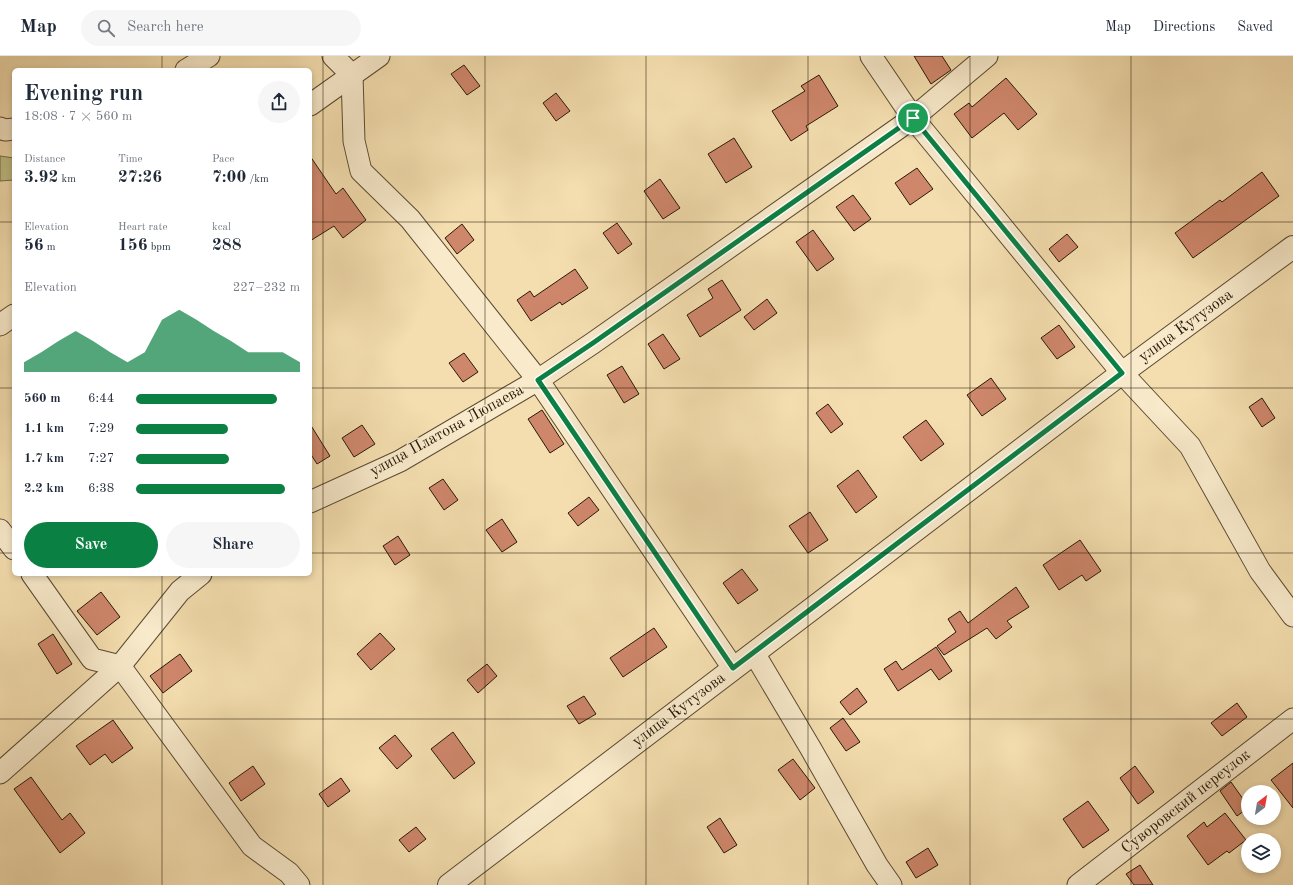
<!DOCTYPE html>
<html lang="en">
<head>
<meta charset="utf-8">
<style>
	body { margin:0; font-family:"Old Standard TT",serif; background:#f6f6f7; color:#1f2937; height:100vh; display:flex; flex-direction:column; font-size:15px; white-space:nowrap }
	* { box-sizing:border-box; margin:0 }
	p { font-size:13px; color:#747a83 }
	.icon { flex:none; width:22px; height:22px; fill:none; stroke:currentColor; stroke-width:2; stroke-linecap:round; stroke-linejoin:round }
	.map { position:relative; flex:1; overflow:hidden }
	.panel { position:absolute; left:12px; top:12px; width:300px; height:508px; display:flex; flex-direction:column; background:#fff; border-radius:6px; box-shadow:0 2px 6px #0003 }
	.panel>* { flex:none }
	.needle { width:26px; rotate:31deg }
	.fabs { position:absolute; left:1241px; top:729px; display:grid; gap:8px }
	.fabs a { display:grid; place-items:center; width:40px; height:40px; border-radius:50%; background:#fff; box-shadow:0 2px 6px #0003; font-size:20px }
	.pin { position:absolute; display:grid; place-items:center; width:34px; height:34px; color:#fff; margin:-17px; border:2px solid #fff; border-radius:50%; box-shadow:0 1px 4px #0007 }
	.round { display:grid; place-items:center; flex:none; width:42px; height:42px; border-radius:21px; background:#f6f6f7 }
	.head { display:flex; align-items:center; justify-content:space-between; height:68px; padding:0 12px }
	h1 { font-size:22px; font-weight:700; line-height:30px }
	.figures { display:grid; grid-template-columns:repeat(3,1fr); gap:6px; height:68px; padding:4px 12px }
	.figures div { display:grid; align-content:center }
	.figures b { font-size:17px; font-weight:700 }
	.figures small { font-size:11px; font-weight:400 }
	.figures p { font-size:11px }
	.chart { height:112px; padding:8px 12px }
	.chart p { display:flex; justify-content:space-between }
	.chart svg { width:100%; height:72px; margin-top:4px; fill:#0b8043; opacity:.7 }
	.cta { display:flex; gap:8px; margin-top:auto; padding:8px 12px }
	.cta a { flex:1; height:46px; border-radius:24px; background:#0b8043; color:#fff; font-size:16px; font-weight:700; line-height:46px; text-align:center }
	.cta a+a { background:#f6f6f7; color:#1f2937 }
	ul { padding:0 12px; list-style:none; font-size:13px }
	li { display:grid; grid-template-columns:64px 48px 1fr; align-items:center; height:30px }
	li i { height:10px; border-radius:5px; background:#0b8043 }
	header { display:flex; align-items:center; gap:24px; box-sizing:border-box; height:56px; padding:0 20px; background:#fff; border-bottom:1px solid #e0e1e3 }
	header strong { font-size:19px }
	nav { display:flex; gap:22px; margin-inline-start:auto; font-size:14px }
	.search { width:280px; height:36px; background:#f6f6f7; display:flex; align-items:center; gap:10px; box-sizing:border-box; padding:0 14px; border-radius:22px; color:#747a83; font-size:15px }
	.map>svg:first-child { display:block }
	.green { fill:#c0c087; stroke:#746c48 }
	.building { fill:#cf876c; stroke:#271908 }
	.lines { fill:none; stroke-linecap:round; stroke-linejoin:round }
	.minor-casing { stroke:#5a4a32; stroke-width:23 }
	.tertiary-casing { stroke:#5a4a32; stroke-width:24 }
	.minor { stroke:#f8eacb; stroke-width:21 }
	.tertiary { stroke:#f8eacb; stroke-width:22 }
	.route-casing { stroke:#fff; stroke-width:8 }
	.route { stroke:#0b8043; stroke-width:5 }
	.grid { fill:none; stroke:#271908; stroke-width:1; stroke-opacity:0.55 }
	.labels { text-anchor:middle; dominant-baseline:central; stroke-width:3; stroke-linejoin:round; paint-order:stroke }
	.street-label { font-size:16px; fill:#271908; stroke:#f8eacb }
</style>
</head>
<body>
<header>
<strong>Map</strong>
<div class="search"><svg class="icon" aria-label="search" viewBox="0 0 24 24"><circle cx="10" cy="10" r="6"/><path d="M15 15l6 6"/></svg>Search here</div>
<nav><a>Map</a><a>Directions</a><a>Saved</a></nav>
</header>
<div class="map">
<svg width="1293" height="829" viewBox="0 0 1293 829">
	<rect width="100%" height="100%" fill="#f4deaf"/>
	<filter id="stains"><feTurbulence type="fractalNoise" baseFrequency=".005" numOctaves="4"/><feColorMatrix values="0 0 0 0 .2 0 0 0 0 .09 0 0 0 0 .02 0 0 0 .5 -.17"/></filter>
	<radialGradient id="worn" r=".72"><stop offset=".6" stop-color="#630" stop-opacity="0"/><stop offset="1" stop-color="#630" stop-opacity=".3"/></radialGradient>
	<path class="green" d="M0,100L14,102V124L0,125Z"/>
	<g class="building">
		<path d="M914,0H942L951,14L931,28Z"/>
		<path d="M464,9L480,30L467,39L451,18Z"/>
		<path d="M819,19L838,50L806,70L808,74L791,85L772,55L805,35L801,30Z"/>
		<path d="M1006,22L1037,58L1018,74L1004,57L972,82L954,58L969,47L972,51Z"/>
		<path d="M556,37L570,55L556,65L543,47Z"/>
		<path d="M734,82L752,111L726,127L708,98Z"/>
		<path d="M310,100L336,138L343,132L366,164L343,182L334,170L310,185Z"/>
		<path d="M917,112L933,133L910,149L895,127Z"/>
		<path d="M1262,116L1279,140L1193,202L1175,177L1220,144L1222,146Z"/>
		<path d="M660,123L680,152L663,163L644,135Z"/>
		<path d="M853,139L871,163L854,175L836,151Z"/>
		<path d="M617,167L632,188L618,198L603,177Z"/>
		<path d="M462,168L474,184L457,198L445,182Z"/>
		<path d="M813,174L834,203L817,215L796,186Z"/>
		<path d="M1067,178L1078,191L1059,206L1049,193Z"/>
		<path d="M575,213L588,232L562,249L560,246L531,265L517,244L530,235L534,241Z"/>
		<path d="M722,224L741,254L700,281L687,259L713,242L708,233Z"/>
		<path d="M767,243L777,257L754,274L744,261Z"/>
		<path d="M1059,269L1075,291L1057,303L1041,282Z"/>
		<path d="M663,278L680,303L664,313L648,288Z"/>
		<path d="M464,297L478,316L463,326L449,307Z"/>
		<path d="M622,310L639,338L624,347L607,319Z"/>
		<path d="M991,322L1006,343L982,360L967,339Z"/>
		<path d="M1262,342L1275,362L1262,371L1249,351Z"/>
		<path d="M828,348L843,368L831,377L816,357Z"/>
		<path d="M542,354L564,388L550,397L528,363Z"/>
		<path d="M926,364L944,388L921,405L903,381Z"/>
		<path d="M310,368L330,400L317,408L310,397Z"/>
		<path d="M362,369L375,388L354,401L342,382Z"/>
		<path d="M858,414L877,441L856,457L837,430Z"/>
		<path d="M443,423L458,444L444,454L429,432Z"/>
		<path d="M589,441L599,454L578,470L568,457Z"/>
		<path d="M810,456L828,484L808,497L789,470Z"/>
		<path d="M502,463L517,486L502,496L486,474Z"/>
		<path d="M398,480L410,499L395,509L383,490Z"/>
		<path d="M1080,484L1101,515L1086,525L1082,519L1059,534L1043,509Z"/>
		<path d="M742,513L758,534L738,548L723,527Z"/>
		<path d="M1016,531L1029,551L1007,565L1012,571L996,583L987,572L944,599L937,590L956,576L948,563L960,555L968,567Z"/>
		<path d="M101,536L120,561L97,579L77,555Z"/>
		<path d="M654,572L667,591L623,621L610,602Z"/>
		<path d="M380,577L395,593L371,614L357,598Z"/>
		<path d="M53,578L72,608L57,618L38,588Z"/>
		<path d="M936,591L952,615L939,624L931,613L898,635L884,613L896,605L902,614Z"/>
		<path d="M180,598L192,615L163,637L150,620Z"/>
		<path d="M487,608L497,620L478,637L467,624Z"/>
		<path d="M857,632L867,646L850,659L840,646Z"/>
		<path d="M584,640L596,658L579,668L567,650Z"/>
		<path d="M1237,647L1247,661L1222,680L1211,667Z"/>
		<path d="M843,662L860,686L846,695L830,672Z"/>
		<path d="M113,664L133,692L112,707L105,698L90,709L76,690Z"/>
		<path d="M453,676L475,707L454,723L431,693Z"/>
		<path d="M395,679L412,700L397,713L379,692Z"/>
		<path d="M793,703L815,732L800,744L778,714Z"/>
		<path d="M1293,707V752L1271,724Z"/>
		<path d="M253,710L265,728L241,745L229,727Z"/>
		<path d="M1135,710L1154,736L1138,748L1120,722Z"/>
		<path d="M31,721L62,764L70,757L85,777L60,797L14,733Z"/>
		<path d="M341,722L350,735L328,751L319,738Z"/>
		<path d="M1231,726L1248,750V752L1237,760L1220,735Z"/>
		<path d="M1088,745L1109,774L1083,792L1063,763Z"/>
		<path d="M1225,757L1246,784L1229,797L1227,795L1208,809L1187,780L1204,766L1207,771Z"/>
		<path d="M720,762L737,789L724,797L707,771Z"/>
		<path d="M416,771L426,783L409,796L399,784Z"/>
		<path d="M928,792L938,809L916,822L906,806Z"/>
		<path d="M1140,809L1153,829H1134L1126,818Z"/>
	</g>
	<g class="lines">
		<g class="minor-casing">
			<g id="minor">
				<path d="M333,0L352,19L354,85L361,115L410,163L538,324L733,612"/>
				<path d="M871,0L913,62L1122,317L1190,390L1260,515L1293,560"/>
				<path d="M186,14L209,0"/>
				<path d="M310,49L379,0"/>
				<path d="M0,72L5,74L14,73"/>
				<path d="M0,269L14,259"/>
				<path d="M310,446L400,405L538,324L593,287L913,62L987,0"/>
				<path d="M0,474L14,493"/>
				<path d="M32,518L92,603L120,610L252,790L289,817L299,829"/>
				<path d="M754,597L811,693L877,809L891,829"/>
				<path d="M0,717L120,610L180,535L201,518"/>
				<path d="M1078,829L1293,663"/>
			</g>
		</g>
		<g class="tertiary-casing">
			<path id="tertiary" d="M449,829L1122,317L1293,191"/>
		</g>
		<use href="#minor" class="minor"/>
		<use href="#tertiary" class="tertiary"/>
	</g>
	<g class="lines">
		<g class="route-casing">
			<path id="route" d="M913,62L1122,317L733,612L538,324L593,287Z"/>
		</g>
		<use href="#route" class="route"/>
	</g>
	<path class="grid" d="M162,0V14M323,0V829M485,0V829M646,0V829M808,0V829M970,0V829M1131,0V829M0,166H14M310,166H1293M0,332H14M310,332H1293M0,497H14M310,497H1293M162,518V829M0,663H1293"/>
	<g class="labels">
		<g class="street-label">
			<text transform="translate(1186 270) rotate(-36)">улица Кутузова</text>
			<text transform="translate(447 375) rotate(-29)">улица Платона Люпаева</text>
			<text transform="translate(679 654) rotate(-37)">улица Кутузова</text>
			<text transform="translate(1186 746) rotate(-38)">Суворовский переулок</text>
		</g>
	</g>
	<rect width="100%" height="100%" filter="url(#stains)"/>
	<rect width="100%" height="100%" fill="url(#worn)"/>
</svg>
<div class="fabs">
<a><svg class="needle" viewBox="-14 -14 28 28"><path d="M0-13l5 13h-10z" fill="#e53935"/><path d="M0 13l5-13h-10z" fill="#747a83"/></svg></a>
<a><svg class="icon" aria-label="layers" viewBox="0 0 24 24"><path d="M12 4l9 5-9 5-9-5zM3 14l9 5 9-5"/></svg></a>
</div>
<div class="pin" style="left:913px;top:62px;background:#1e9e55"><svg class="icon" aria-label="arrive" viewBox="0 0 24 24"><path d="M6 21V4h12l-3 4 3 4H6"/></svg></div>
<section class="panel">
<div class="head"><div><h1>Evening run</h1><p>18:08 · 7 × 560 m</p></div><a class="round"><svg class="icon" aria-label="share" viewBox="0 0 24 24"><path d="M12 15V3M7 8l5-5 5 5M5 13v7h14v-7"/></svg></a></div>
<div class="figures">
<div><p>Distance</p><b>3.92<small> km</small></b></div>
<div><p>Time</p><b>27:26</b></div>
<div><p>Pace</p><b>7:00<small> /km</small></b></div>
</div>
<div class="figures">
<div><p>Elevation</p><b>56<small> m</small></b></div>
<div><p>Heart rate</p><b>156<small> bpm</small></b></div>
<div><p>kcal</p><b>288</b></div>
</div>
<div class="chart"><p><span>Elevation</span>227–232 m</p>
<svg viewBox="0 0 160 44" preserveAspectRatio="none"><path d="M0 44V38L10 32L20 25L30 19L40 25L50 32L60 38L70 32L80 12L90 6L100 12L110 19L120 25L130 32L140 32L150 32L160 38V44z"/></svg>
</div>
<ul>
<li><b>560 m</b>6:44<i style="width:86%"></i></li>
<li><b>1.1 km</b>7:29<i style="width:56%"></i></li>
<li><b>1.7 km</b>7:27<i style="width:57%"></i></li>
<li><b>2.2 km</b>6:38<i style="width:91%"></i></li>
</ul>
<div class="cta"><a>Save</a><a>Share</a></div>
</section>
</div>
</body>
</html>
